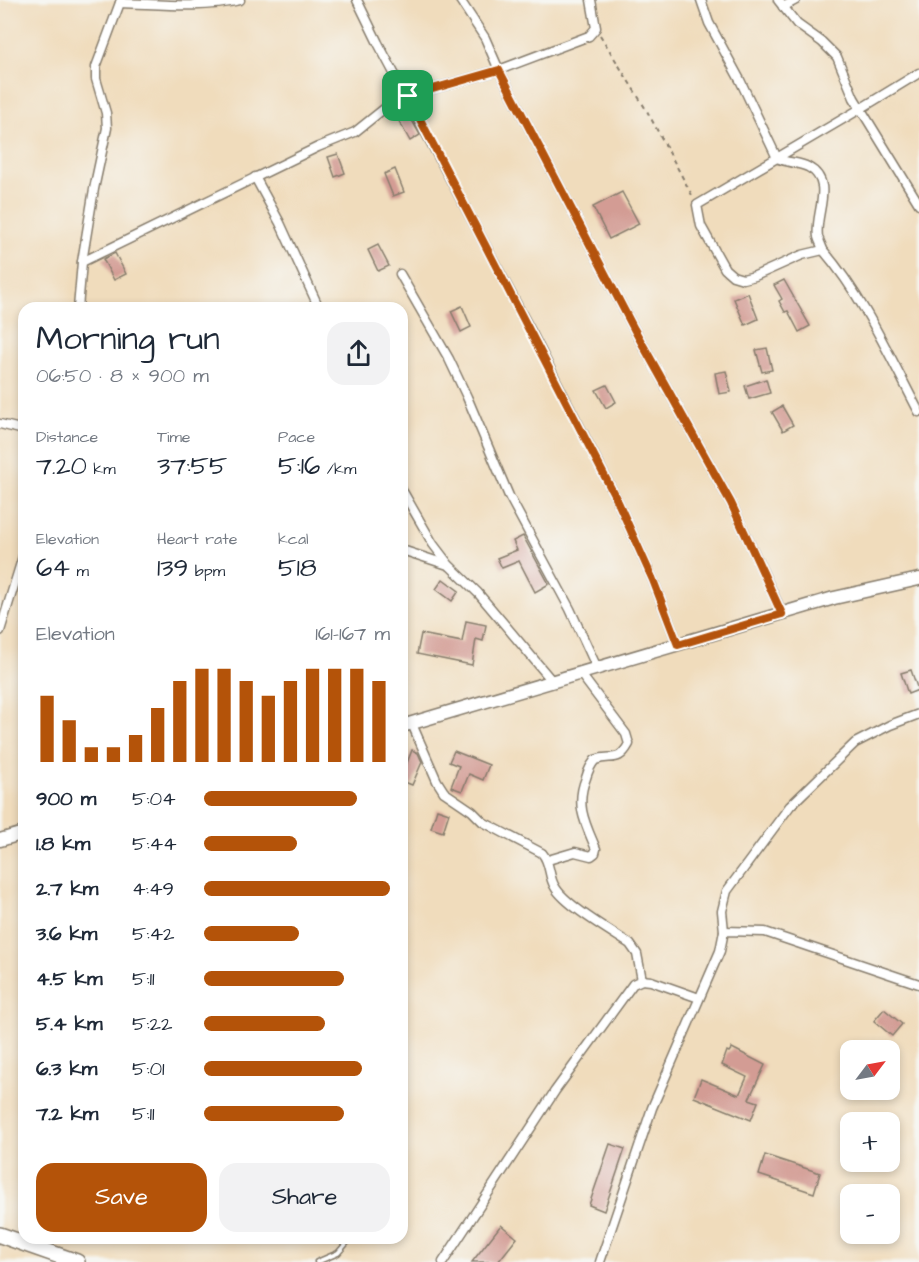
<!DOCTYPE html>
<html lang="en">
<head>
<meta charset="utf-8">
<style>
	body { margin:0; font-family:"Architects Daughter",sans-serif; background:#f2f2f3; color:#1f2937; height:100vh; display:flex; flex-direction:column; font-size:22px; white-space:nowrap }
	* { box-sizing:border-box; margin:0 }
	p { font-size:20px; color:#747a83 }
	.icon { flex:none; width:33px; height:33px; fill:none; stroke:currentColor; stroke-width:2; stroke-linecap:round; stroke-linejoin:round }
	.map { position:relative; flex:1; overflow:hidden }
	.drawer { position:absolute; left:18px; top:302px; width:390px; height:942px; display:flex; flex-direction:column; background:#fff; border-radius:18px; box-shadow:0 3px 9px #0003 }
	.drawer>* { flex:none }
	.needle { width:39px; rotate:58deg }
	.tools { position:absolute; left:840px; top:1040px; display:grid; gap:12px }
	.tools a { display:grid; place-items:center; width:60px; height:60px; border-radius:12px; background:#fff; box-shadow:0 3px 9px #0003; font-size:30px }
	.pin { position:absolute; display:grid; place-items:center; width:51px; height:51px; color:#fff; margin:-26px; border-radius:12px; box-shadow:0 3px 9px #0006 }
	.round { display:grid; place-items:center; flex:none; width:63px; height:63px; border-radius:18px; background:#f2f2f3 }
	.overview { display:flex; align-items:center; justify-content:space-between; height:102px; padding:0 18px }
	h1 { font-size:33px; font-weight:600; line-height:45px }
	.figures { display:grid; grid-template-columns:repeat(3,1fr); gap:9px; height:102px; padding:6px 18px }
	.figures div { display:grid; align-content:center }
	.figures b { font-size:26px; font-weight:600 }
	.figures small { font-size:16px; font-weight:400 }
	.figures p { font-size:16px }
	.chart { height:168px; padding:12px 18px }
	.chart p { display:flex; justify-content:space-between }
	.chart svg { width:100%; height:108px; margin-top:6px; stroke:#b45309; stroke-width:6 }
	.button { display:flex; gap:12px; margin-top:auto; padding:12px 18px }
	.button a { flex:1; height:69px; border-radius:18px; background:#b45309; color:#fff; font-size:24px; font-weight:600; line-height:69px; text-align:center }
	.button a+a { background:#f2f2f3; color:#1f2937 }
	ul { padding:0 18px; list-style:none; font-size:20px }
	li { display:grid; grid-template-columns:96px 72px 1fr; align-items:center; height:45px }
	li i { height:15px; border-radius:8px; background:#b45309 }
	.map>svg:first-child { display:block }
	.building { fill:#d39c94 }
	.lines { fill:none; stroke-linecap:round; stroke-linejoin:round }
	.lane-casing { stroke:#867c6c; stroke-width:7 }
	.street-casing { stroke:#867c6c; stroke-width:11 }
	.secondary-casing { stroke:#867c6c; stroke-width:15 }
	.highway-casing { stroke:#867c6c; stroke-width:18 }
	.path { stroke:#867c6c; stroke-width:2; stroke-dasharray:4.5 4.5; stroke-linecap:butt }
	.lane { stroke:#fff; stroke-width:4 }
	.street { stroke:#fff; stroke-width:8 }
	.secondary { stroke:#fff; stroke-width:12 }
	.highway { stroke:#fff; stroke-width:15 }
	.route-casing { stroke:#fff; stroke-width:12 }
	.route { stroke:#b45309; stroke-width:8 }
</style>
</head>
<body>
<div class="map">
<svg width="919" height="1262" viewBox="0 0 919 1262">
	<rect width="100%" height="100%" fill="#f6f6f2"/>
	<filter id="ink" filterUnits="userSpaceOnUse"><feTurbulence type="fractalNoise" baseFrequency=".0167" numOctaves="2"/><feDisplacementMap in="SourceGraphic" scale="12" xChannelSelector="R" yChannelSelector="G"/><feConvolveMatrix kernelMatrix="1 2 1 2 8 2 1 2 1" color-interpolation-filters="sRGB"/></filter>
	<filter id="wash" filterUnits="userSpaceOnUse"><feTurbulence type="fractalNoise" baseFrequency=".008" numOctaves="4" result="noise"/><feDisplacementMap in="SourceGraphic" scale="24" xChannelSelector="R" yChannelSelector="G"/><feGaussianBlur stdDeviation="1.35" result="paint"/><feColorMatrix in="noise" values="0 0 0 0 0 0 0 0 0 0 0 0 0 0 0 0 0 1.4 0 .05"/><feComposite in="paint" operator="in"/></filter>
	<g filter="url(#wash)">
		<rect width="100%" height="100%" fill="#f0dcbc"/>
		<g id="blocks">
			<g class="building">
				<path d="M409,115L420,135L410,141L399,121Z"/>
				<path d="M338,154L345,173L335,177L328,157Z"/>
				<path d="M395,169L404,192L393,196L384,174Z"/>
				<path d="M622,192L639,224L609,239L593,207Z"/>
				<path d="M378,245L389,266L378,271L368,250Z"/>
				<path d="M115,253L126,274L114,280L103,259Z"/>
				<path d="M784,280L810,326L799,332L788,311L785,312L779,301L782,299L774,285Z"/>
				<path d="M748,293L758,319L745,325L734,299Z"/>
				<path d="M462,306L471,327L461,332L451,311Z"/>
				<path d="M767,348L772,370L762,372L756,350Z"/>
				<path d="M726,371L731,392L719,394L715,373Z"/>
				<path d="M766,379L770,393L749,399L745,386Z"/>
				<path d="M607,385L616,402L606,408L596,390Z"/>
				<path d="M782,406L793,425L783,431L772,412Z"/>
				<path d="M523,536L549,584L535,592L519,561L502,568L497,558L517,550L513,541Z"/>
				<path d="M443,579L459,591L452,601L436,589Z"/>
				<path d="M466,621L486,625L483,641L476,639L472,665L417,654L421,634L462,642Z"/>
				<path d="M911,670L918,690L908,694L901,673Z"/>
				<path d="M412,750L418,753L422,762L412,785L402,781V767L405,768Z"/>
				<path d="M454,751L489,765L483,780L469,774L462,791L451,787L459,766L449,762Z"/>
				<path d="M437,809L449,813L443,832L431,828Z"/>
				<path d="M884,1009L902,1024L892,1036L874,1021Z"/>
				<path d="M732,1048L765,1065L749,1099L758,1102L751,1120L694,1097L701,1079L739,1095L747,1077L722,1065L727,1051L729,1052Z"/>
				<path d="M610,1144L625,1149L604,1211L589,1205Z"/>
				<path d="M765,1155L820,1173L814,1193L759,1175Z"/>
				<path d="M501,1225L517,1238L498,1262H472Z"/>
			</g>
		</g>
	</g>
	<g filter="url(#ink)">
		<use href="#blocks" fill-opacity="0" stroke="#867c6c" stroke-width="1.5"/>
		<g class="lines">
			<g class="lane-casing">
				<path id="lane" d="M317,1262L338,1253L351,1238"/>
			</g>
			<g class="street-casing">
				<g id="street">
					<path d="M357,0L378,43L532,333L618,502L653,580L678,645"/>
					<path d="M460,0L485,38L499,70L634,329L731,503L782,613"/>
					<path d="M701,0L709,23L740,80L777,158C787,163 798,162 808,167C836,182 814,214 818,237C819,241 822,246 823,250"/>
					<path d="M778,0L797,24L822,42L837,57L854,98L919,204"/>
					<path d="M120,3C160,4 201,9 240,0"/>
					<path d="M783,7L796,0"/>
					<path d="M919,73L860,109L697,205L701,226L725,269L733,276L743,279L755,276L802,255L823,250C864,298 890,357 919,412"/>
					<path d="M255,177L280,223L319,308"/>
					<path d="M82,262L318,147L355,132L385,108L408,96L499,70L589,36L596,28L591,0"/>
					<path d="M400,274L449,359L467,397L509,496L570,609L597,668"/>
					<path d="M78,308L82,262L94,189L107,128L106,113L96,79V67L121,0"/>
					<path d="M0,424L24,430"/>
					<path d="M402,490L433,544L449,565L478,593L553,682"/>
					<path d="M402,550L448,565"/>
					<path d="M0,631L24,553"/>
					<path d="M412,724L437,781L444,792L472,811L483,822L542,853C551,863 548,876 555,887C565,905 612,932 630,944L637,954L642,980"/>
					<path d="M548,860L575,852L591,856L595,853L596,849C585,823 575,805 586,778C588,771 590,766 595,760C612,754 618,764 629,744L626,734L580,673"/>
					<path d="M724,931L722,911L727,891L790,806L855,743L890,725L919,714"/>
					<path d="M443,1262L555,1091L633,984L642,980L651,981L699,998"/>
					<path d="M600,1262L652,1108L720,951L724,931L765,932L919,984"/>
				</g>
			</g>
			<g class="secondary-casing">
				<g id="secondary">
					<path d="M402,726L834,598L919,579"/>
					<path d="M0,840L24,833"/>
				</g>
			</g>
			<g class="highway-casing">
				<path id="highway" d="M0,1235L77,1262"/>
			</g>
			<path class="path" d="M600,35L647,111L693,197"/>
			<use href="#lane" class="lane"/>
			<use href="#street" class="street"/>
			<use href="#secondary" class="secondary"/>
			<use href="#highway" class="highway"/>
		</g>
	</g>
	<g class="lines" filter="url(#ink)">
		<g class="route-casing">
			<path id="route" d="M499,70L634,329L731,503L782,614L678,645L653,580L618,502L408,96Z"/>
		</g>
		<use href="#route" class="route"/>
	</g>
</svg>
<div class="tools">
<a><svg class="needle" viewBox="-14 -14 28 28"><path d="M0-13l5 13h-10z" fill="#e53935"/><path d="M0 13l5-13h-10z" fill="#747a83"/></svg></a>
<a>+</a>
<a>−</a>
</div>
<div class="pin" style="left:408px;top:96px;background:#1e9e55"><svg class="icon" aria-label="arrive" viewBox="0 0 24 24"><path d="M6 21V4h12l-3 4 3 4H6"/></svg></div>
<section class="drawer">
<div class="overview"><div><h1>Morning run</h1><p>06:50 · 8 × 900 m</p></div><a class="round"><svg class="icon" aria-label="share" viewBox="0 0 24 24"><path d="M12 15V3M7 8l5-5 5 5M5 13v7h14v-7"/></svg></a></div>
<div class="figures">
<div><p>Distance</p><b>7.20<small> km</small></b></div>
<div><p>Time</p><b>37:55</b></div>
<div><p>Pace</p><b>5:16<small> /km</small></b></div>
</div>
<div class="figures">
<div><p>Elevation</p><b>64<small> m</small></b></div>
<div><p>Heart rate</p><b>139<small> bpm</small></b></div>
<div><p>kcal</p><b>518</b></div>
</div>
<div class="chart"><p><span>Elevation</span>161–167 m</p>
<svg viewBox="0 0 160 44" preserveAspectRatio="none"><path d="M5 44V17M15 44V27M25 44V38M35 44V38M45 44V33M55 44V22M65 44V11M75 44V6M85 44V6M95 44V11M105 44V17M115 44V11M125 44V6M135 44V6M145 44V6M155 44V11"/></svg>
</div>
<ul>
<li><b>900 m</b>5:04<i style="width:82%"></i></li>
<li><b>1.8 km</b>5:44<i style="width:50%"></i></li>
<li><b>2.7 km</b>4:49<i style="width:100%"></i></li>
<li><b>3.6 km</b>5:42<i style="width:51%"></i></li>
<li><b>4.5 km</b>5:11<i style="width:75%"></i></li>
<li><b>5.4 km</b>5:22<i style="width:65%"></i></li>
<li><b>6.3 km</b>5:01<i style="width:85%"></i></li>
<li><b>7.2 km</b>5:11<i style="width:75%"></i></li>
</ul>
<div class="button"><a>Save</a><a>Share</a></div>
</section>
</div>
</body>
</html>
